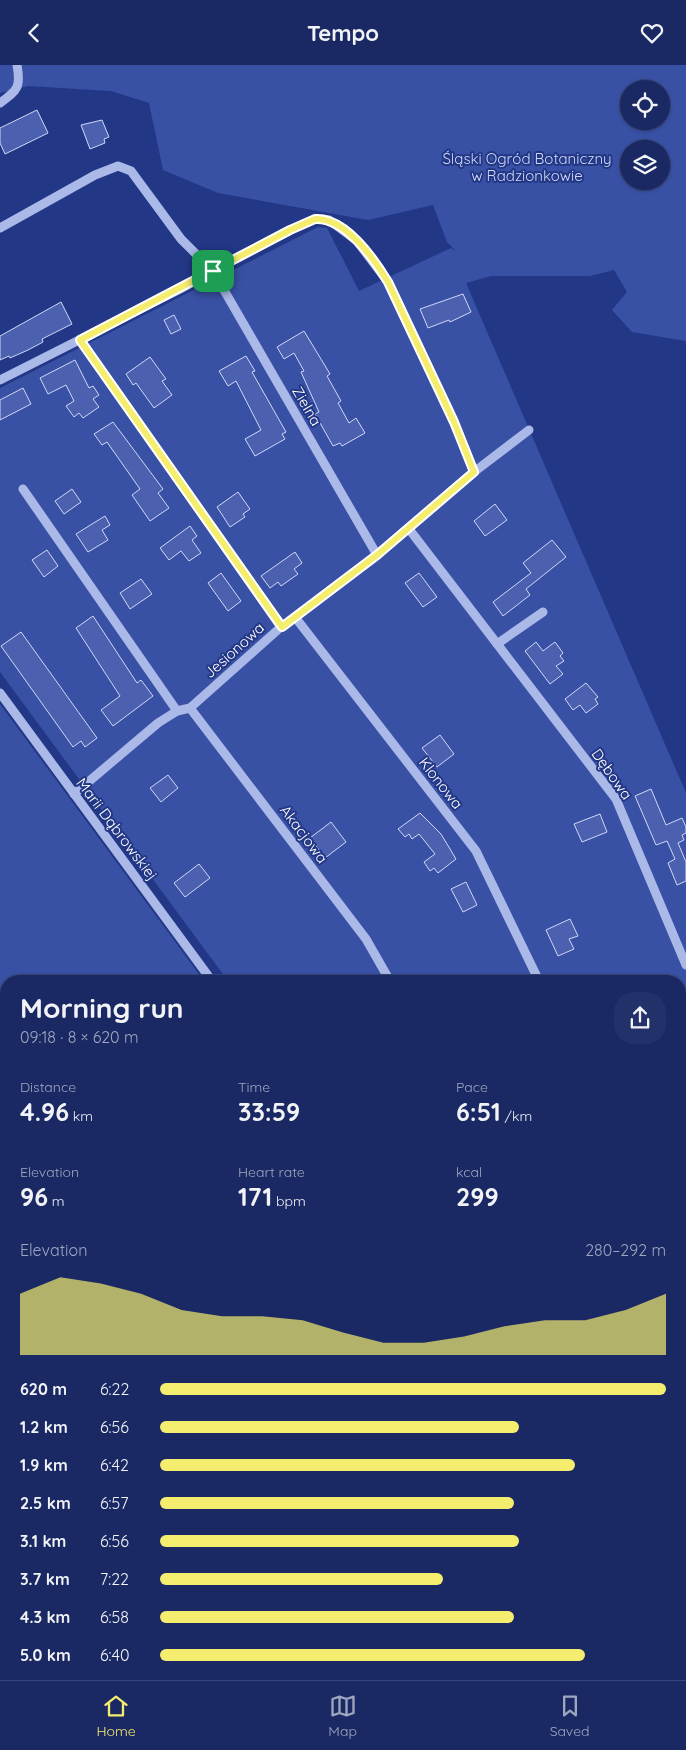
<!DOCTYPE html>
<html lang="en">
<head>
<meta charset="utf-8">
<style>
	body { margin:0; font-family:Quicksand,sans-serif; background:#23316a; color:#f1f3f6; height:100vh; display:flex; flex-direction:column; font-size:19px; white-space:nowrap }
	* { box-sizing:border-box; margin:0 }
	p { font-size:16px; color:#9fa6bf }
	.icon { flex:none; width:28px; height:28px; fill:none; stroke:currentColor; stroke-width:2; stroke-linecap:round; stroke-linejoin:round }
	.map { position:relative; flex:1; overflow:hidden }
	.drawer { position:absolute; left:0px; top:910px; width:686px; height:705px; display:flex; flex-direction:column; background:#1a2964; border-radius:20px 20px 0 0; box-shadow:0 1px 4px #0004,0 0 0 1px #384578 }
	.drawer>* { flex:none }
	.tools { position:absolute; left:620px; top:15px; display:grid; gap:10px }
	.tools a { display:grid; place-items:center; width:50px; height:50px; border-radius:50%; background:#1a2964; box-shadow:0 1px 4px #0004,0 0 0 1px #384578; font-size:25px }
	.pin { position:absolute; display:grid; place-items:center; width:42px; height:42px; color:#fff; margin:-21px; border-radius:10px; box-shadow:0 2px 8px #0006 }
	.round { display:grid; place-items:center; flex:none; width:52px; height:52px; border-radius:20px; background:#23316a }
	.summary { display:flex; align-items:center; justify-content:space-between; height:85px; padding:0 20px }
	h1 { font-size:28px; font-weight:800; line-height:38px }
	.stats { display:grid; grid-template-columns:repeat(3,1fr); gap:8px; height:85px; padding:5px 20px }
	.stats div { display:grid; align-content:center }
	.stats b { font-size:25px; font-weight:800 }
	.stats small { font-size:14px; font-weight:400 }
	.stats p { font-size:14px }
	.chart { height:140px; padding:10px 20px }
	.chart p { display:flex; justify-content:space-between }
	.chart svg { width:100%; height:90px; margin-top:5px; fill:#f5ed6d; opacity:.7 }
	ul { padding:0 20px; list-style:none; font-size:16px }
	li { display:grid; grid-template-columns:80px 60px 1fr; align-items:center; height:38px }
	li i { height:12px; border-radius:6px; background:#f5ed6d }
	header { display:flex; justify-content:space-between; align-items:center; height:65px; padding:0 20px; background:#1a2964; font-size:22px; font-weight:800 }
	.tabs { display:flex; justify-content:space-around; align-items:center; height:70px; border-top:1px solid #384578; background:#1a2964; font-size:14px; color:#9fa6bf }
	.tabs a { display:grid; justify-items:center; gap:2px }
	.tabs .active { color:#f5ed6d }
	.map>svg:first-child { display:block }
	.green { fill:#3951a5; fill-rule:evenodd }
	.water { fill:#34437e; stroke:#9fb1ea }
	.building { fill:#4b60ae; stroke:#d0d8f7 }
	.lines { fill:none; stroke-linecap:round; stroke-linejoin:round }
	.minor { stroke:#abb9e9; stroke-width:9 }
	.route-casing { stroke:#fff; stroke-width:10 }
	.route { stroke:#f5ed6d; stroke-width:6 }
	.labels { text-anchor:middle; dominant-baseline:central; stroke-width:4; stroke-linejoin:round; paint-order:stroke }
	.park-label { font-size:15px; fill:#d0d8f7; stroke:#223786 }
	.street-label { font-size:15px; fill:#fff; stroke:#223786 }
</style>
</head>
<body>
<header><svg class="icon" aria-label="back" viewBox="0 0 24 24"><path d="M15 5l-7 7 7 7"/></svg>Tempo<svg class="icon" aria-label="heart" viewBox="0 0 24 24"><path d="M12 20l-8-8c-3-5 5-10 8-4 3-6 11-1 8 4z"/></svg></header>
<div class="map">
<svg width="686" height="1615" viewBox="0 0 686 1615">
	<rect width="100%" height="100%" fill="#223786"/>
	<g class="green">
		<path d="M0,0H686V276L632,267L612,245L627,227L614,205L590,211H491L466,218L686,728V1386H680V916H228L0,607V323L318,162L327,163L359,226L451,183L456,186L447,177L433,140L368,155L218,128L163,105L149,38L111,26L28,21L0,28ZM629,24H661V56H629ZM629,84H661V116H629Z"/>
		<path d="M0,639L204,916H6V1534L0,1538Z"/>
		<path d="M680,1584H686V1615H614L612,1609H680Z"/>
		<path d="M233,1609H309L304,1615H228Z"/>
		<path d="M317,1609H363L372,1615H338Z"/>
		<path d="M388,1609H440V1615H386Z"/>
	</g>
	<path class="water" d="M0,1364L6,1368V1395L0,1389Z"/>
	<g class="building">
		<path d="M37,45L48,68L5,89L0,78V63Z"/>
		<path d="M102,55L109,72L104,74L105,78L90,84L81,60Z"/>
		<path d="M463,229L471,247L450,257L449,255L428,263L420,244Z"/>
		<path d="M61,237L72,259L42,274L43,277L28,285L10,293L9,291L0,295V271Z"/>
		<path d="M174,250L181,264L171,269L164,255Z"/>
		<path d="M304,266L330,309L327,311L341,336L338,338L349,358L356,353L365,368L342,381L340,378L333,381L315,349L319,347L301,307L304,306L294,288L284,294L277,282Z"/>
		<path d="M246,291L255,306L252,307L286,367L282,369L285,374L255,391L245,374L261,365L236,316L228,321L219,306Z"/>
		<path d="M150,292L166,314L162,316L172,330L154,343L136,318L133,320L126,309Z"/>
		<path d="M75,295L89,323L93,321L99,330L93,334L99,342L83,353L79,348L74,352L66,341L74,336L66,320L48,329L40,313Z"/>
		<path d="M23,323L31,339L0,355V335Z"/>
		<path d="M113,357L163,424L158,428L169,443L150,456L132,430L140,424L107,377L102,380L94,369Z"/>
		<path d="M72,424L81,437L64,449L55,436Z"/>
		<path d="M238,427L250,444L243,449L245,452L230,462L217,442Z"/>
		<path d="M495,439L507,455L485,471L474,456Z"/>
		<path d="M105,451L110,460L102,465L108,475L88,487L76,469Z"/>
		<path d="M190,461L197,471L192,475L201,488L189,496L181,486L169,495L160,483Z"/>
		<path d="M552,475L566,492L526,524L530,530L503,551L493,537L531,508L523,498Z"/>
		<path d="M47,485L58,501L44,512L32,495Z"/>
		<path d="M295,487L302,498L294,504L298,509L281,521L278,517L270,523L261,511Z"/>
		<path d="M221,508L241,536L228,546L208,518Z"/>
		<path d="M419,508L437,532L423,542L405,518Z"/>
		<path d="M141,514L152,529L130,544L120,528Z"/>
		<path d="M93,551L137,618L141,615L153,631L113,661L101,645L120,631L76,563Z"/>
		<path d="M21,567L97,673L85,682L81,676L73,682L1,581Z"/>
		<path d="M536,577L543,586L555,577L563,588L560,591L564,596L556,601L563,609L550,619L525,586Z"/>
		<path d="M586,618L598,632L595,634L598,639L586,648L580,640L573,645L565,634Z"/>
		<path d="M440,670L454,689L437,702L422,683Z"/>
		<path d="M168,710L178,723L161,737L150,723Z"/>
		<path d="M651,724L666,760L682,753L686,762V768L682,770L684,775L678,778L686,797V816L677,820L668,798L675,794L667,776L656,780L635,731Z"/>
		<path d="M420,748L441,769L456,794L438,808L434,803L430,806L424,797L435,789L419,769L412,774L409,769L405,772L398,764Z"/>
		<path d="M600,749L607,767L582,777L574,759Z"/>
		<path d="M331,757L346,777L325,793L310,773Z"/>
		<path d="M199,799L210,813L185,832L174,818Z"/>
		<path d="M466,817L477,840L463,847L451,824Z"/>
		<path d="M570,854L578,871L569,874L574,884L558,891L546,865Z"/>
	</g>
	<g class="lines">
		<g class="minor">
			<path d="M0,38C18,25 21,22 17,0"/>
			<path d="M0,163L95,110L118,101L131,106L181,174L213,206L377,490"/>
			<path d="M80,275L281,562"/>
			<path d="M0,315L180,224L290,165L315,154H322L329,155L357,176L388,217L454,357L474,407"/>
			<path d="M23,424L177,646"/>
			<path d="M409,464L616,734L686,900"/>
			<path d="M295,552L476,786L539,916"/>
			<path d="M497,579L543,547"/>
			<path d="M0,628L212,916"/>
			<path d="M190,643L366,874L390,916"/>
			<path d="M74,729L158,658L177,646L190,643L281,562L377,490L474,407L529,365"/>
			<path d="M680,1207L686,1219"/>
			<path d="M0,1547L6,1543"/>
		</g>
	</g>
	<g class="lines">
		<g class="route-casing">
			<path id="route" d="M315,154C345,152 374,194 388,217L454,357L474,407L377,490L282,562L80,275L290,165Z"/>
		</g>
		<use href="#route" class="route"/>
	</g>
	<g class="labels">
		<g class="park-label">
			<text x="527" y="93">Śląski Ogród Botaniczny<tspan x="527" dy="17">w Radzionkowie</tspan></text>
		</g>
		<g class="street-label">
			<text transform="translate(307 341) rotate(60)">Zielna</text>
			<text transform="translate(234 585) rotate(-42)">Jesionowa</text>
			<text transform="translate(612 709) rotate(55)">Dębowa</text>
			<text transform="translate(441 718) rotate(52)">Klonowa</text>
			<text transform="translate(117 764) rotate(53)">Marii Dąbrowskiej</text>
			<text transform="translate(304 769) rotate(53)">Akacjowa</text>
		</g>
	</g>
</svg>
<div class="tools">
<a><svg class="icon" aria-label="locate" viewBox="0 0 24 24"><circle cx="12" cy="12" r="6"/><path d="M12 2v4M12 18v4M2 12h4M18 12h4"/></svg></a>
<a><svg class="icon" aria-label="layers" viewBox="0 0 24 24"><path d="M12 4l9 5-9 5-9-5zM3 14l9 5 9-5"/></svg></a>
</div>
<div class="pin" style="left:213px;top:206px;background:#1e9e55"><svg class="icon" aria-label="arrive" viewBox="0 0 24 24"><path d="M6 21V4h12l-3 4 3 4H6"/></svg></div>
<section class="drawer">
<div class="summary"><div><h1>Morning run</h1><p>09:18 · 8 × 620 m</p></div><a class="round"><svg class="icon" aria-label="share" viewBox="0 0 24 24"><path d="M12 15V3M7 8l5-5 5 5M5 13v7h14v-7"/></svg></a></div>
<div class="stats">
<div><p>Distance</p><b>4.96<small> km</small></b></div>
<div><p>Time</p><b>33:59</b></div>
<div><p>Pace</p><b>6:51<small> /km</small></b></div>
</div>
<div class="stats">
<div><p>Elevation</p><b>96<small> m</small></b></div>
<div><p>Heart rate</p><b>171<small> bpm</small></b></div>
<div><p>kcal</p><b>299</b></div>
</div>
<div class="chart"><p><span>Elevation</span>280–292 m</p>
<svg viewBox="0 0 160 44" preserveAspectRatio="none"><path d="M0 44V14L10 6L20 9L30 14L40 22L50 25L60 25L70 27L80 33L90 38L100 38L110 35L120 30L130 27L140 27L150 22L160 14V44z"/></svg>
</div>
<ul>
<li><b>620 m</b>6:22<i style="width:100%"></i></li>
<li><b>1.2 km</b>6:56<i style="width:71%"></i></li>
<li><b>1.9 km</b>6:42<i style="width:82%"></i></li>
<li><b>2.5 km</b>6:57<i style="width:70%"></i></li>
<li><b>3.1 km</b>6:56<i style="width:71%"></i></li>
<li><b>3.7 km</b>7:22<i style="width:56%"></i></li>
<li><b>4.3 km</b>6:58<i style="width:70%"></i></li>
<li><b>5.0 km</b>6:40<i style="width:84%"></i></li>
</ul>
</section>
</div>
<nav class="tabs">
<a class="active"><svg class="icon" aria-label="home" viewBox="0 0 24 24"><path d="M3 11l9-7 9 7M6 9v11h12V9"/></svg>Home</a>
<a><svg class="icon" aria-label="map" viewBox="0 0 24 24"><path d="M3 6l6-2 6 2 6-2v14l-6 2-6-2-6 2zM9 4v14M15 6v14"/></svg>Map</a>
<a><svg class="icon" aria-label="saved" viewBox="0 0 24 24"><path d="M7 4h10v16l-5-4-5 4z"/></svg>Saved</a>
</nav>
</body>
</html>
